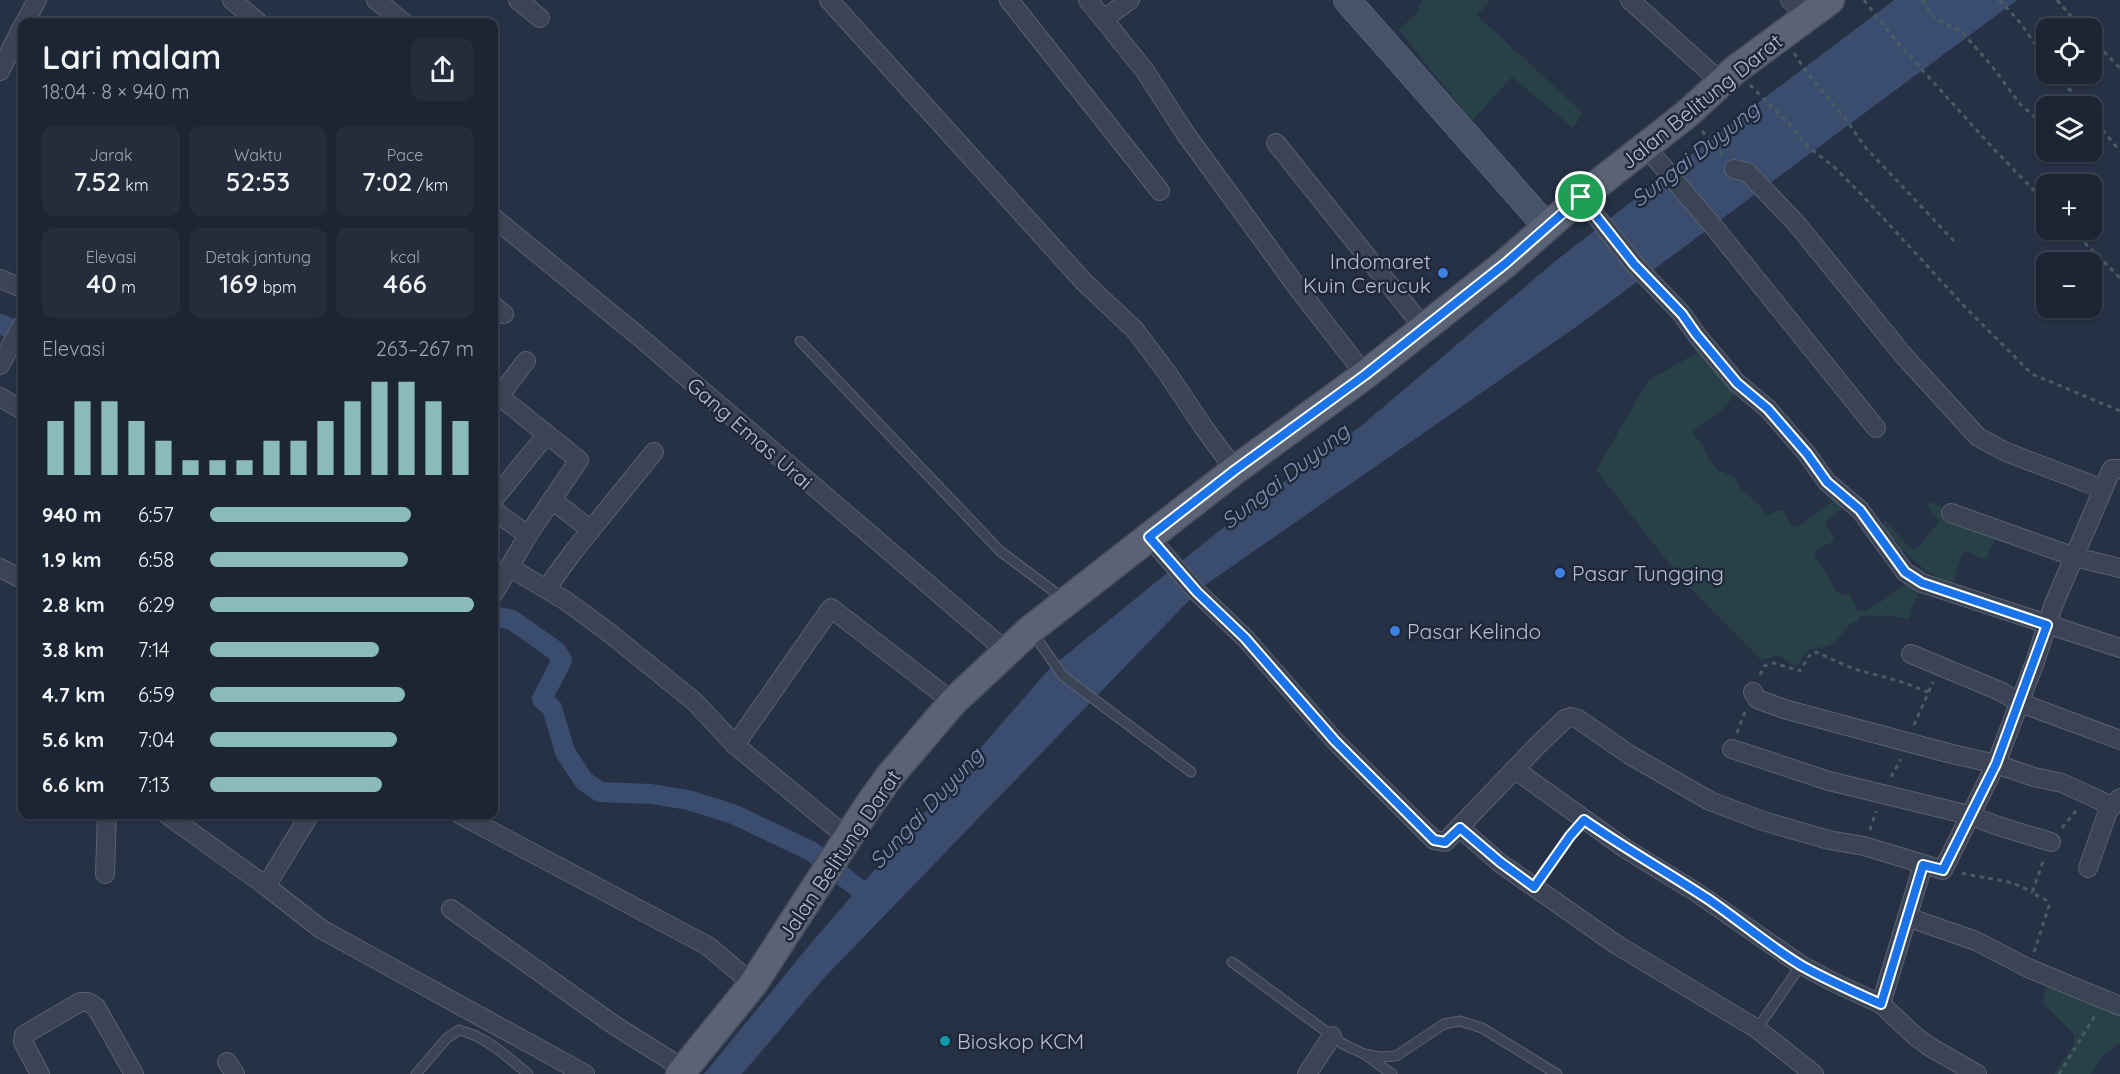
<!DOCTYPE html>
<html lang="id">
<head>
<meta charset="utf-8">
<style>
	body { margin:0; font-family:Quicksand,sans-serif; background:#252d3c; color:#f1f3f6; height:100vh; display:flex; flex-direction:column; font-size:22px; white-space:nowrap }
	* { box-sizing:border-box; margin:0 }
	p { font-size:20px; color:#a0a5ac }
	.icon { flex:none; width:33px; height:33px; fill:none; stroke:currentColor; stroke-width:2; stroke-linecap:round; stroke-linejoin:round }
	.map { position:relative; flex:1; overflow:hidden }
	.panel { position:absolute; left:18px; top:18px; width:480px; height:801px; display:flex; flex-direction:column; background:#1c2534; border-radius:12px; box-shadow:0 2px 4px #0004,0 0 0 2px #3a424f }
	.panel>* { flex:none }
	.tools { position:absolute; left:2036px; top:18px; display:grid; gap:12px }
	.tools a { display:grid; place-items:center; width:66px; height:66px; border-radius:12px; background:#1c2534; box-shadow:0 2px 4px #0004,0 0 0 2px #3a424f; font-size:30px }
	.pin { position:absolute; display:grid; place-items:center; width:51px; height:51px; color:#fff; margin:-26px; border:3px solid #fff; border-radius:50%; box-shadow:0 2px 6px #0007 }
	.round { display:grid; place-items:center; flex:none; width:63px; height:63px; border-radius:12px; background:#252d3c }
	.summary { display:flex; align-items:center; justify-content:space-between; height:102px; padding:0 24px }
	h1 { font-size:33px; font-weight:600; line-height:45px }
	.figures { display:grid; grid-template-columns:repeat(3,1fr); gap:9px; height:102px; padding:6px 24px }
	.figures div { display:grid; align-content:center; border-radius:12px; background:#252d3c; text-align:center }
	.figures b { font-size:26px; font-weight:600 }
	.figures small { font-size:16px; font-weight:400 }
	.figures p { font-size:16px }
	.chart { height:168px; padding:12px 24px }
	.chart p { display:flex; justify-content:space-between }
	.chart svg { width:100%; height:108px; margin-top:6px; stroke:#8bbbb9; stroke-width:6 }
	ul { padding:0 24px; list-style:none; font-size:20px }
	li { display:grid; grid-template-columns:96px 72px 1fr; align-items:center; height:45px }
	li i { height:15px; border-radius:8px; background:#8bbbb9 }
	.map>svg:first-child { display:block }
	.green { fill:#284146 }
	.water { fill:#3b4d6e }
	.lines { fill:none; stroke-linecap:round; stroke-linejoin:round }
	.canal { stroke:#3b4d6e; stroke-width:20 }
	.lane-casing { stroke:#596172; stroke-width:11 }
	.street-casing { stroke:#596172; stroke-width:20 }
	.secondary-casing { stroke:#596172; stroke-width:28 }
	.primary-casing { stroke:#444c5e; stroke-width:31 }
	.path { stroke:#475d62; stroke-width:3; stroke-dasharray:4.5 4.5; stroke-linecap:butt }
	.lane { stroke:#3b4454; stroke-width:9 }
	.street { stroke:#3b4454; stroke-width:18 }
	.secondary { stroke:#485268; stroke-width:26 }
	.primary { stroke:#596374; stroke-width:28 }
	.route-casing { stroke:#fff; stroke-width:12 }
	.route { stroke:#1a73e8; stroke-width:8 }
	.shop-dot { fill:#3f7fe0; stroke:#1f283a; stroke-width:2 }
	.culture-dot { fill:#0f9aa8; stroke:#1f283a; stroke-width:2 }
	.labels { text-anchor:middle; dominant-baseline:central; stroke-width:5; stroke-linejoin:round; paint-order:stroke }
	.street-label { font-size:21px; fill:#b8bfce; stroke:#1f283a }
	.poi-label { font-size:21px; fill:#b8bfce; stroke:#1f283a; text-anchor:start }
	.water-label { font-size:22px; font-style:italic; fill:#7e93b6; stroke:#1f283a }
</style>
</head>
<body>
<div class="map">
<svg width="2120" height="1074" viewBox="0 0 2120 1074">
	<rect width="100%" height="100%" fill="#263145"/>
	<g class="green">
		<path d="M1421,0H1490L1477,15L1583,113L1573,128L1512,77L1472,121L1398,29L1416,15Z"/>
		<path d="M1707,347L1734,396L1723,409L1692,432L1703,446L1708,458L1718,470L1734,477L1741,489L1758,504L1765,514L1770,515L1776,510L1783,511L1794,528C1810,521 1821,507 1838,498L1845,505L1827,521L1825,525L1834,537L1832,542L1816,550L1815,558L1823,568L1836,591L1842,596L1849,593L1858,611C1872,613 1903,585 1914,575C1926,595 1912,598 1910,618L1908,619C1891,615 1878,617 1861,616L1857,622C1844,623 1842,639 1832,644C1825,647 1815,648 1808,650L1796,667L1779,655L1761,660L1679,576L1596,470L1649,380Z"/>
		<path d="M1930,502L1996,531L1995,540L1986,559C1977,559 1973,551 1963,552L1954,580L1952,583C1925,574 1896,548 1883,524L1885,520L1911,549L1917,548L1940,521L1929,509L1927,504Z"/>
		<path d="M2048,972L2120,1009V1045L2117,1044L2100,1059L2091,1074H2054L2074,1045V1034L2043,1004Z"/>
	</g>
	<path class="water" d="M1894,0H2017L1583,322L1201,588L824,978L742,1074H704L812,942L1050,668L1245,510L1361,426L1553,263L1763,99Z"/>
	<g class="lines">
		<g class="canal">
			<path d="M0,324L22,333"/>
			<path d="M494,616L512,620L556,651L562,660L542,699L552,708L565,752L584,781L600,792L651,794L688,800L733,814L811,851L873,900"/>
		</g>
		<g class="lane-casing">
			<g id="lane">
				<path d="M800,341L1000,551L1064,599"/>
				<path d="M1032,632L1063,676L1191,772"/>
				<path d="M1232,962L1343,1044L1364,1054L1380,1057L1396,1056L1444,1024L1460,1021L1482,1028L1557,1074"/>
				<path d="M1757,1029L1801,965"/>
				<path d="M1367,1056L1392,1074"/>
				<path d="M416,1074L447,1038L459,1030C487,1037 506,1056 528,1074"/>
			</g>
		</g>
		<g class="street-casing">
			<g id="street">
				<path d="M232,0L258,22"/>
				<path d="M376,0L403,22"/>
				<path d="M518,0L540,18"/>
				<path d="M829,0L1085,283L1134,329L1168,374L1204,428L1235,470"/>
				<path d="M1009,0L1160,191"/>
				<path d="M1088,0L1145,71L1185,133L1300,291L1365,375"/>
				<path d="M1630,0L1721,82"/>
				<path d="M1790,0L1807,16"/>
				<path d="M1104,19L1130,0"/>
				<path d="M25,22L37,0"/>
				<path d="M0,71L22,27"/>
				<path d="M1276,143L1424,328"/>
				<path d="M1646,147L1714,227L1876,428"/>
				<path d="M1734,169L1747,172L1796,223L1904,356L1978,437L2006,452L2103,489"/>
				<path d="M1581,197L1634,264L1682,314L1696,334L1737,383L1768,409L1807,454L1827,482L1860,510L1905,572L1922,583L2120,648"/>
				<path d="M494,218L636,334L1006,651"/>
				<path d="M0,279L22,288"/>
				<path d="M494,306L504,314"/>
				<path d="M0,365L22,325"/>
				<path d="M494,392L579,460L528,535L494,593"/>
				<path d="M0,397L22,410"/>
				<path d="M494,403L526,361"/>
				<path d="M494,499L546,435"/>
				<path d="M552,500L591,530"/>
				<path d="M494,511L528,535"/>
				<path d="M1951,513L2075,557L2120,568"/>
				<path d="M1149,537L1197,592L1245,638L1335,741L1434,840L1445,842L1537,746L1565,719L1571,717L1578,719L1630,755L1710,801L1763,821L1829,840L1864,846L1943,870L1996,764L2035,662L2053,606L2110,473L2112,469H2120"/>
				<path d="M509,567L566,601L607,631L695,702L735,745L848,838"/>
				<path d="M0,568L22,579"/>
				<path d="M546,589L573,552L654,452"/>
				<path d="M1911,654L2002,692L2018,702L2120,740"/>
				<path d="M1753,692L1757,699L1784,709L1948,753L1996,764L2034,777L2062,783L2112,806"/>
				<path d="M735,745L831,608L953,702"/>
				<path d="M1732,749L1829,781L1969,815L1998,826L2051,842"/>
				<path d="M1514,769L1626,849L1696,892L1801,965L1833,982L1881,1004L1914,1035L1930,1047L1977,1074"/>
				<path d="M166,814L266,886L321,929L585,1074"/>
				<path d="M459,814L708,946L753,984"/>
				<path d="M1460,828L1500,863L1617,945L1757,1029L1814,1074"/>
				<path d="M2088,868L2108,811L2120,798"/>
				<path d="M105,874L107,814"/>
				<path d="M266,886L310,814"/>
				<path d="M451,909L614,1025L684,1069"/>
				<path d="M1907,917L1976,941L2028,968L2120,1006"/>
				<path d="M1881,1004L1923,865"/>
				<path d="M227,1062L235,1074"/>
				<path d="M40,1074L23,1042L24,1035L80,1002H88L96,1007L134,1074"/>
				<path d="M1307,1074L1332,1036"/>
			</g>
		</g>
		<g class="secondary-casing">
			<path id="secondary" d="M1347,0L1547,227"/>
		</g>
		<g class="primary-casing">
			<path id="primary" d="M680,1074L753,984L869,805L889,777L953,702L1030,630L1235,470L1365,375L1424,328L1506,263L1581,197L1687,114L1735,70L1830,0"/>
		</g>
		<g class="path">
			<path d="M1864,0L1897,42L1991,146L2046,203"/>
			<path d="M1922,0L1934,18L1962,32L1991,65L2020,104L2046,127"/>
			<path d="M1999,0L2018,20L2046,59"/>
			<path d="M2057,0L2081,28"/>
			<path d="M2091,39L2120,68"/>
			<path d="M1794,53L1807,73L1845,118L1865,147L1954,241"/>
			<path d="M2057,74L2083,106"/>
			<path d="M1750,85L1791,126L1807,146L1833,166L1860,193L1966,308L2032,374L2120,411"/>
			<path d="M2091,116L2120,151"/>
			<path d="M1702,131L1723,156"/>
			<path d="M2072,230L2120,278"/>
			<path d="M1760,675L1764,666L1774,663L1800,671L1811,653L1816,652L1854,669L1899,681L1928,692"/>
			<path d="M1914,725L1933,682"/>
			<path d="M1737,733L1745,712"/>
			<path d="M1891,777L1901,759"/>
			<path d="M2062,828C2067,820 2073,817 2077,808"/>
			<path d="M1870,830L1876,811"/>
			<path d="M1962,873C1984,879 2014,879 2032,893"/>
			<path d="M1543,874L1573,833"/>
			<path d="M2034,952L2049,906L2046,900L2032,893L2044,859"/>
			<path d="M2059,1074L2096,1014"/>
		</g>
		<use href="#lane" class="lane"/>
		<use href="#street" class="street"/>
		<use href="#secondary" class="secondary"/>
		<use href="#primary" class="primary"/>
	</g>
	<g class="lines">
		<g class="route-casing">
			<path id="route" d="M1581,197L1634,264L1682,314L1696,334L1737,383L1768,409L1807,454L1827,482L1860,510L1905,572L1922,583L2047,625L1996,764L1943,870L1923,865L1881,1004C1854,992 1827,980 1802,966C1769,946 1740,921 1708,899C1667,872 1624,848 1584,820L1570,836L1534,887L1500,862L1460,828L1445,842L1434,840L1335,741L1245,638L1197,592L1149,537L1235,470L1365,375L1506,263Z"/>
		</g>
		<use href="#route" class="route"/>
	</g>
	<g class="shop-dot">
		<circle cx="1443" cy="273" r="6"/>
		<circle cx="1560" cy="573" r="6"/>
		<circle cx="1395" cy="631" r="6"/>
	</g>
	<circle class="culture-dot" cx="945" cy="1041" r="6"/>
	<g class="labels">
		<g class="street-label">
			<text transform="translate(1701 101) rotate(-39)">Jalan Belitung Darat</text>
			<text transform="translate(750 433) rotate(41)">Gang Emas Urai</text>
			<text transform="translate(839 855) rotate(-56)">Jalan Belitung Darat</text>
		</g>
		<g class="poi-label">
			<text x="1431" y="261" text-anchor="end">Indomaret<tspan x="1431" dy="24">Kuin Cerucuk</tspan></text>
			<text x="1572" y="573">Pasar Tungging</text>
			<text x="1407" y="631">Pasar Kelindo</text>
			<text x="957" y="1041">Bioskop KCM</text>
		</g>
		<g class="water-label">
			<text transform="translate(1695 154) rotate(-38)">Sungai Duyung</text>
			<text transform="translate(1285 476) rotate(-38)">Sungai Duyung</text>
			<text transform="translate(926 808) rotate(-47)">Sungai Duyung</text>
		</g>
	</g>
</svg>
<div class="tools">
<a><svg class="icon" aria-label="locate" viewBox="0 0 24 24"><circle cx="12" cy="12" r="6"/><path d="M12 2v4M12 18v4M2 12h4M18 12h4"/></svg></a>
<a><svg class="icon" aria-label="layers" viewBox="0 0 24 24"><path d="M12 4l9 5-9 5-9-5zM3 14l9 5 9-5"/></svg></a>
<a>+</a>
<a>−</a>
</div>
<div class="pin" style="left:1581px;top:197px;background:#1e9e55"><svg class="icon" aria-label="arrive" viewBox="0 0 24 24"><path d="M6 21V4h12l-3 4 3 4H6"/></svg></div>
<section class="panel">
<div class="summary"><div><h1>Lari malam</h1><p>18:04 · 8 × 940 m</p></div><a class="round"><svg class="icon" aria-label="share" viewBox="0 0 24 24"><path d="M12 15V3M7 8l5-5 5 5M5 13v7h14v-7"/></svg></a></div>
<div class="figures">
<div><p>Jarak</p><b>7.52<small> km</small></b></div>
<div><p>Waktu</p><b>52:53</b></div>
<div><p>Pace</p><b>7:02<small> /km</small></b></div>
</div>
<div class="figures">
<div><p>Elevasi</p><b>40<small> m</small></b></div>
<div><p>Detak jantung</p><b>169<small> bpm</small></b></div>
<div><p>kcal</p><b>466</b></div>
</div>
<div class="chart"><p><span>Elevasi</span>263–267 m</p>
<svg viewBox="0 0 160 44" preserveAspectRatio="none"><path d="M5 44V22M15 44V14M25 44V14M35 44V22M45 44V30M55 44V38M65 44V38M75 44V38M85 44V30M95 44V30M105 44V22M115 44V14M125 44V6M135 44V6M145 44V14M155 44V22"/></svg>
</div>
<ul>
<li><b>940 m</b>6:57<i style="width:76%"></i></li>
<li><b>1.9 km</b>6:58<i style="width:75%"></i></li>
<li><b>2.8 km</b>6:29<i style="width:100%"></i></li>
<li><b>3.8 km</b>7:14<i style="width:64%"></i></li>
<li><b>4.7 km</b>6:59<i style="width:74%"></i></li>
<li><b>5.6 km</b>7:04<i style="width:71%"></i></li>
<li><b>6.6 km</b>7:13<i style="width:65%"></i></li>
</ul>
</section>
</div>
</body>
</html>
